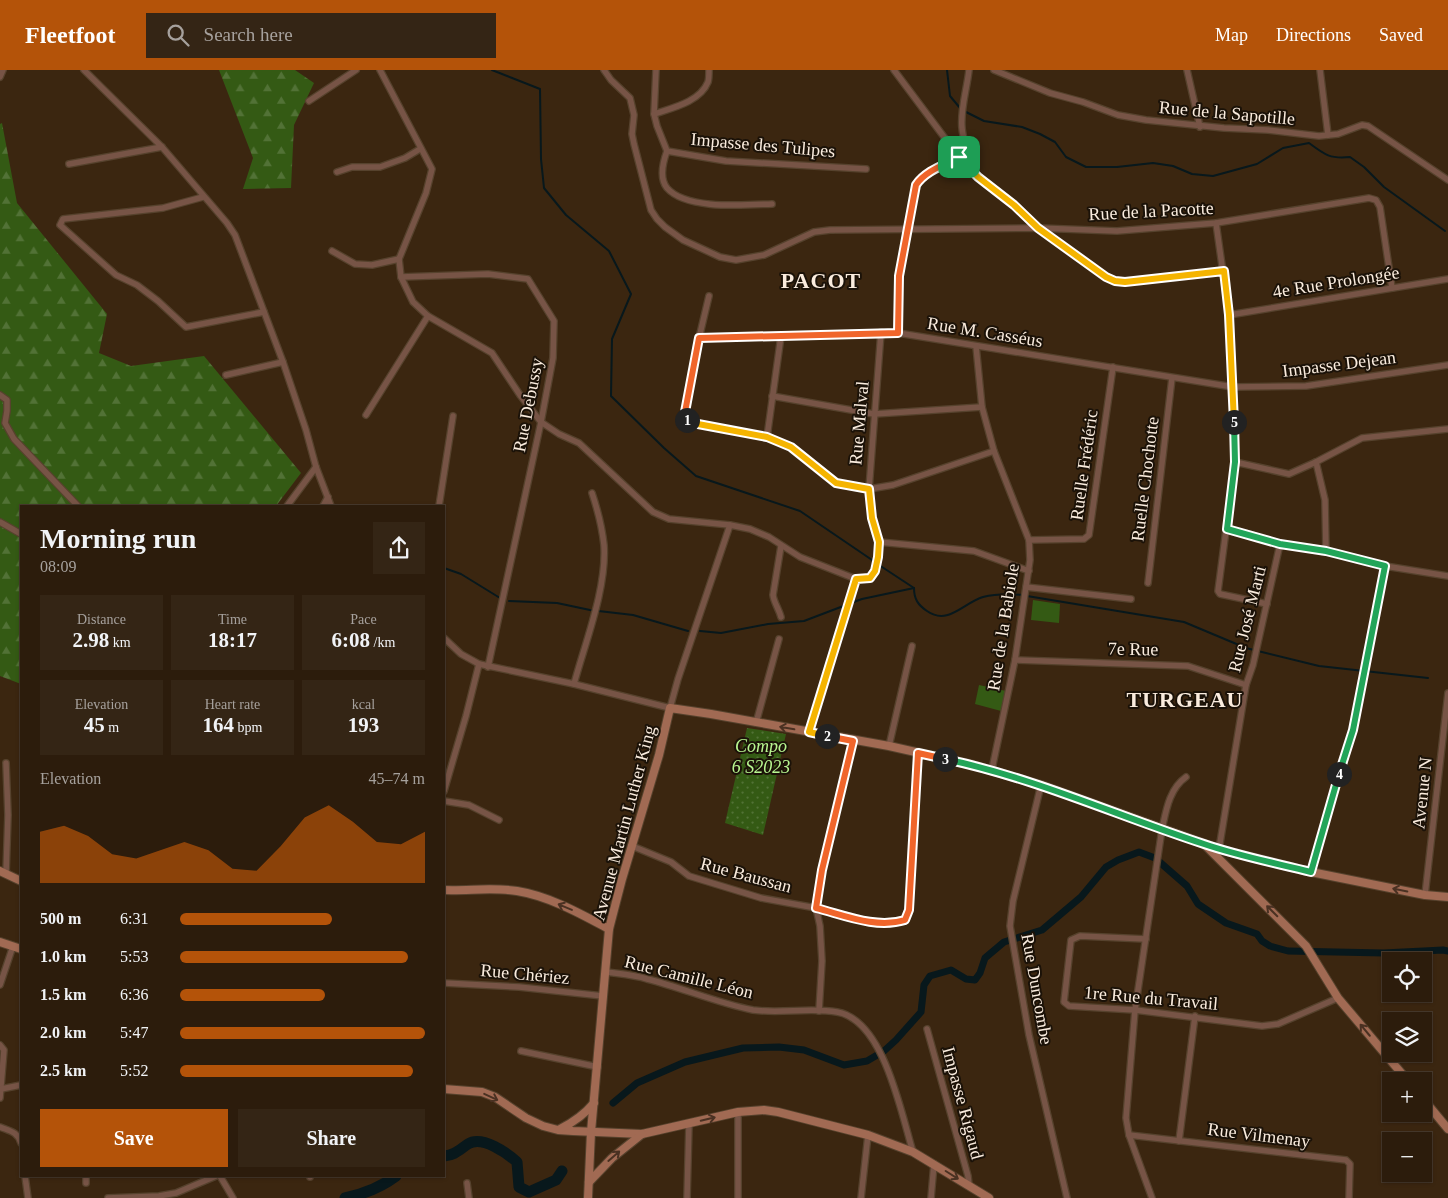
<!DOCTYPE html>
<html lang="en">
<head>
<meta charset="utf-8">
<style>
	body { margin:0; font-family:"Times New Roman",serif; background:#342515; color:#f1f3f6; height:100vh; display:flex; flex-direction:column; font-size:19px; white-space:nowrap }
	* { box-sizing:border-box; margin:0 }
	p { font-size:16px; color:#a6a19d }
	.icon { flex:none; width:28px; height:28px; fill:none; stroke:currentColor; stroke-width:2; stroke-linecap:round; stroke-linejoin:round }
	.map { position:relative; flex:1; overflow:hidden }
	.panel { position:absolute; left:20px; top:435px; width:425px; height:672px; display:flex; flex-direction:column; background:#2c1c0c; border-radius:0px; box-shadow:0 1px 4px #0004,0 0 0 1px #483a2d }
	.panel>* { flex:none }
	.tools { position:absolute; left:1382px; top:882px; display:grid; gap:10px }
	.tools a { display:grid; place-items:center; width:50px; height:50px; border-radius:0px; background:#2c1c0c; box-shadow:0 1px 4px #0004,0 0 0 1px #483a2d; font-size:25px }
	.pin { position:absolute; display:grid; place-items:center; width:42px; height:42px; color:#fff; margin:-21px; border-radius:10px; box-shadow:0 2px 8px #0006 }
	.km { position:absolute; width:25px; height:25px; margin:-12px; border-radius:50%; background:#222; color:#fff; font-size:14px; line-height:25px; text-align:center }
	.round { display:grid; place-items:center; flex:none; width:52px; height:52px; border-radius:0px; background:#342515 }
	.summary { display:flex; align-items:center; justify-content:space-between; height:85px; padding:0 20px }
	h1 { font-size:28px; font-weight:700; line-height:38px }
	.figures { display:grid; grid-template-columns:repeat(3,1fr); gap:8px; height:85px; padding:5px 20px }
	.figures div { display:grid; align-content:center; border-radius:0px; background:#342515; text-align:center }
	.figures b { font-size:21px; font-weight:700 }
	.figures small { font-size:14px; font-weight:400 }
	.figures p { font-size:14px }
	.chart { height:140px; padding:10px 20px }
	.chart p { display:flex; justify-content:space-between }
	.chart svg { width:100%; height:90px; margin-top:5px; fill:#b45309; opacity:.7 }
	.button { display:flex; gap:10px; margin-top:auto; padding:10px 20px }
	.button a { flex:1; height:58px; border-radius:0px; background:#b45309; color:#fff; font-size:20px; font-weight:700; line-height:58px; text-align:center }
	.button a+a { background:#342515; color:#f1f3f6 }
	ul { padding:0 20px; list-style:none; font-size:16px }
	li { display:grid; grid-template-columns:80px 60px 1fr; align-items:center; height:38px }
	li i { height:12px; border-radius:6px; background:#b45309 }
	header { display:flex; align-items:center; gap:30px; box-sizing:border-box; height:70px; padding:0 25px; background:#b45309; color:#fff }
	header strong { font-size:24px }
	nav { display:flex; gap:28px; margin-inline-start:auto; font-size:18px }
	.search { width:350px; height:45px; background:#342515; display:flex; align-items:center; gap:12px; box-sizing:border-box; padding:0 18px; border-radius:0px; color:#a6a19d; font-size:19px }
	.map>svg:first-child { display:block }
	.grass { fill:url(#grass-dots) }
	.forest { fill:url(#forest-firs) }
	.garden { fill:#345a14 }
	.lines { fill:none; stroke-linecap:round; stroke-linejoin:round }
	.stream { stroke:#08181c; stroke-width:2 }
	.canal { stroke:#08181c; stroke-width:7 }
	.river { stroke:#08181c; stroke-width:11 }
	.street-casing { stroke:#56422d; stroke-width:8 }
	.secondary-casing { stroke:#56422d; stroke-width:10 }
	.street { stroke:#775446; stroke-width:5.5 }
	.secondary { stroke:#a16a53; stroke-width:8 }
	.oneway { stroke:#4a3122 }
	.split-1-casing { stroke:#fff; stroke-width:10 }
	.split-2-casing { stroke:#fff; stroke-width:10 }
	.split-3-casing { stroke:#fff; stroke-width:10 }
	.split-4-casing { stroke:#fff; stroke-width:10 }
	.split-5-casing { stroke:#fff; stroke-width:10 }
	.split-6-casing { stroke:#fff; stroke-width:10 }
	.split-1 { stroke:#f0652b; stroke-width:6 }
	.split-2 { stroke:#f5b400; stroke-width:6 }
	.split-3 { stroke:#f0652b; stroke-width:6 }
	.split-4 { stroke:#22a559; stroke-width:6 }
	.split-5 { stroke:#22a559; stroke-width:6 }
	.split-6 { stroke:#f5b400; stroke-width:6 }
	.labels { text-anchor:middle; dominant-baseline:central; stroke-width:4; stroke-linejoin:round; paint-order:stroke }
	.street-label { font-size:18px; fill:#faecde; stroke:#1b1208 }
	.park-label { font-size:18px; font-style:italic; fill:#b8f690; stroke:#1b1208 }
	.district-label { font-size:22px; font-weight:bold; letter-spacing:1px; fill:#faecde; stroke:#1b1208 }
</style>
</head>
<body>
<header>
<strong>Fleetfoot</strong>
<div class="search"><svg class="icon" aria-label="search" viewBox="0 0 24 24"><circle cx="10" cy="10" r="6"/><path d="M15 15l6 6"/></svg>Search here</div>
<nav><a>Map</a><a>Directions</a><a>Saved</a></nav>
</header>
<div class="map">
<svg width="1448" height="1128" viewBox="0 0 1448 1128">
	<defs>
		<pattern id="grass-dots" width="8" height="8" patternUnits="userSpaceOnUse" patternTransform="scale(1.25)"><rect width="8" height="8" fill="#345a14"/><path d="M2 2h.1M6 6h.1" fill="none" stroke="#527236" stroke-width="1.8" stroke-linecap="round"/></pattern>
		<pattern id="forest-firs" width="22" height="20" patternUnits="userSpaceOnUse" patternTransform="scale(1.25)"><rect width="22" height="20" fill="#345a14"/><path d="M5 1l3.5 6h-7zM16 11l3.5 6h-7z" fill="#527236"/></pattern>
	</defs>
	<rect width="100%" height="100%" fill="#3b2610"/>
	<path class="grass" d="M747,658L786,664L763,765L725,753Z"/>
	<g class="forest">
		<path d="M219,0H295L314,13L294,55L291,118L243,119L253,88Z"/>
		<path d="M2,53L17,133L107,244L99,283L131,296L204,286L301,403L276,436H21V614L0,606V54Z"/>
	</g>
	<g class="garden">
		<path d="M1033,530L1060,534L1059,553L1031,550Z"/>
		<path d="M979,615L1006,621L1001,641L975,634Z"/>
	</g>
	<g class="lines">
		<g class="stream">
			<path d="M492,0L540,19L541,89L544,118L566,145L609,181L631,224L612,269L611,326L664,378L696,406L800,441L875,492"/>
			<path d="M947,0L950,26L960,38"/>
			<path d="M964,41L984,51L1022,57L1040,64L1055,72L1066,87L1086,97H1117L1153,93L1173,96L1192,104L1213,106L1257,94L1283,78L1309,73C1325,85 1330,89 1350,87L1364,97L1384,117L1445,161"/>
			<path d="M879,495L914,518"/>
			<path d="M444,498L461,504L500,528"/>
			<path d="M914,518C914,529 918,535 927,541C948,556 963,533 983,527C995,524 1011,524 1023,525"/>
			<path d="M1027,526L1184,552L1246,578L1319,596L1428,608"/>
			<path d="M509,531L557,533L590,540L633,545L688,561"/>
			<path d="M851,533L862,529L914,518"/>
			<path d="M700,561L721,563L768,554L804,551L846,535"/>
		</g>
		<path class="canal" d="M613,1033L637,1013L685,992L743,978L779,977L804,980L844,995L867,991L884,981L896,970L921,942L924,915L930,906L951,900L966,909L975,910L980,903L985,888L1004,872L1042,860L1081,827L1106,797L1118,790L1139,782L1155,788L1187,816L1198,834L1226,853L1257,864L1262,871L1270,876L1288,881L1384,883L1443,880L1448,881"/>
		<g class="river">
			<path d="M444,1086C455,1085 459,1080 468,1074C482,1065 507,1083 517,1092L519,1117L529,1122L556,1110L562,1101"/>
			<path d="M345,1128C364,1124 380,1118 396,1106"/>
		</g>
		<g class="street-casing">
			<g id="street">
				<path d="M84,0L162,77L227,153L235,165L283,292L306,360L316,397L331,436"/>
				<path d="M380,0L432,99L426,123L399,189L401,207L413,232L428,246L492,283L520,325L541,352L559,364L579,373L653,442L669,449L730,455L750,459L769,467L800,487L856,509"/>
				<path d="M604,0L611,10L630,28L634,45L632,64L634,74L651,140L657,149L665,157L683,170L720,187L736,190L764,185L814,162L830,160L1038,158L1117,161L1216,153L1369,128L1376,130L1380,137L1392,218"/>
				<path d="M656,0L654,44L657,56L667,81L726,91L866,99"/>
				<path d="M894,0L959,87L978,107L1014,135L1038,158L1106,207L1115,211L1125,212L1223,201"/>
				<path d="M994,0L1050,23L1083,32L1118,45L1146,50L1224,58L1268,60L1319,66L1338,64L1362,55L1368,56L1448,110"/>
				<path d="M1187,0L1200,57"/>
				<path d="M1320,0L1328,65"/>
				<path d="M0,7L3,0"/>
				<path d="M309,31L356,0"/>
				<path d="M654,44C672,38 700,32 708,12C709,9 709,4 709,0"/>
				<path d="M667,81C663,92 659,108 667,118C686,140 744,135 772,134"/>
				<path d="M69,94L162,77"/>
				<path d="M337,102L352,97H380L405,88L420,79"/>
				<path d="M203,127L163,138L63,149L60,155L116,205L137,215L158,231L186,257L264,242"/>
				<path d="M1216,153L1229,245L1233,317L1235,392L1218,521L1220,524L1267,534"/>
				<path d="M332,181L355,194L372,195L399,189"/>
				<path d="M401,207L488,204L528,209L554,251L553,288L541,352L488,597"/>
				<path d="M709,226L699,268L685,342L687,350L698,354L767,367L791,377L836,413L869,419L893,415L994,381"/>
				<path d="M1229,245L1448,209"/>
				<path d="M898,263L899,206L916,115L919,110L929,103L959,87C968,78 963,69 962,58C960,40 967,19 969,0"/>
				<path d="M699,268L898,263L1233,317L1306,316L1448,295"/>
				<path d="M976,276L982,337L994,381L1029,470L1030,490L1015,590L992,699"/>
				<path d="M226,305L283,292"/>
				<path d="M0,325L7,330V341L5,353L14,369L78,436"/>
				<path d="M772,326L874,344L982,337"/>
				<path d="M366,345L428,246"/>
				<path d="M767,367L781,266"/>
				<path d="M1235,392L1289,404L1316,392L1362,368L1448,359"/>
				<path d="M1316,392L1325,430L1326,481"/>
				<path d="M287,436L316,397"/>
				<path d="M323,436L328,427"/>
				<path d="M439,436L453,346"/>
				<path d="M0,452L21,464"/>
				<path d="M1227,459L1280,474L1326,481L1385,496L1448,506"/>
				<path d="M1029,470L1084,469L1089,465L1113,297"/>
				<path d="M879,472L974,481L1029,501"/>
				<path d="M1148,513L1172,308"/>
				<path d="M1026,517L1131,529"/>
				<path d="M781,547C779,539 774,533 773,525L781,476"/>
				<path d="M444,568L461,584L479,594L574,614L670,638L678,609L730,455"/>
				<path d="M1015,590L1188,596L1246,615"/>
				<path d="M574,614C585,573 607,518 604,475C602,457 598,441 592,423"/>
				<path d="M756,653L779,569"/>
				<path d="M809,663L856,509L870,508L875,501L878,487L879,472L872,448L869,419L881,262"/>
				<path d="M889,676L912,576"/>
				<path d="M1041,715L1013,831L1010,856L1029,965L1067,1128"/>
				<path d="M444,721L466,646L479,594"/>
				<path d="M444,731L469,735L499,750"/>
				<path d="M632,776L671,792L689,806L761,828L816,838L876,853H895L905,850L909,840L918,683"/>
				<path d="M1219,779L1246,615L1253,595L1280,474"/>
				<path d="M1311,802L1353,660L1385,496"/>
				<path d="M6,804L8,745L6,693"/>
				<path d="M1425,825L1448,623"/>
				<path d="M1146,869L1080,866L1071,870L1064,932L1069,936L1135,940L1262,956L1278,954L1338,928"/>
				<path d="M606,902C620,904 634,905 647,909C683,918 717,933 753,940C781,944 810,937 837,942C884,950 901,1043 913,1082"/>
				<path d="M444,913L519,917L603,926"/>
				<path d="M0,915L13,876"/>
				<path d="M819,941L822,891L820,856L816,838L822,801L853,671"/>
				<path d="M927,959L968,1106L969,1115"/>
				<path d="M0,975L4,980L0,1028"/>
				<path d="M521,981L598,997"/>
				<path d="M1,1019L21,1015"/>
				<path d="M738,1042V1128"/>
				<path d="M0,1057C10,1061 18,1062 21,1073"/>
				<path d="M1129,1065L1346,1090L1350,1094L1349,1128"/>
				<path d="M1179,1071L1195,946"/>
				<path d="M25,1106L28,1128"/>
				<path d="M86,1106V1113"/>
				<path d="M220,1106L233,1128"/>
				<path d="M310,1107V1106"/>
				<path d="M467,1113L469,1128"/>
				<path d="M108,1128L159,1126L176,1123L216,1106"/>
				<path d="M687,1128L689,1054"/>
				<path d="M861,1128L868,1065"/>
				<path d="M931,1128L934,1094"/>
				<path d="M1152,1128L1129,1065L1126,1048L1135,940L1162,759C1166,741 1169,719 1186,707"/>
			</g>
		</g>
		<g class="secondary-casing">
			<g id="secondary">
				<path d="M1206,776L1306,876L1338,928L1408,1011"/>
				<path d="M0,801L21,811"/>
				<path d="M444,820C468,821 493,817 517,821C549,826 581,844 609,859"/>
				<path d="M0,872L21,879"/>
				<path d="M444,1019L482,1022L495,1027L526,1048L543,1056L558,1060L573,1061L642,1064L738,1042L764,1040L778,1042L868,1065L913,1082L989,1128"/>
				<path d="M1424,1030L1448,1059"/>
				<path d="M560,1059C574,1052 584,1045 594,1033"/>
				<path d="M589,1112L612,1088L642,1064"/>
				<path d="M588,1128L591,1062L609,859L622,809L659,685L670,638L711,644L889,676L973,695L1041,715L1219,779L1311,802L1425,825L1448,827"/>
			</g>
		</g>
		<use href="#street" class="street"/>
		<use href="#secondary" class="secondary"/>
	</g>
	<defs><path id="oneway-shaft" d="M-6 0H5M1.5-3L5.5 0L1.5 3" fill="none" stroke-width="1.6" stroke-linecap="round" stroke-linejoin="round" transform="scale(1.25)"/></defs>
	<g class="oneway">
		<use href="#oneway-shaft" transform="translate(787 658) rotate(-170)"/>
		<use href="#oneway-shaft" transform="translate(1400 820) rotate(-168)"/>
		<use href="#oneway-shaft" transform="translate(565 837) rotate(-157)"/>
		<use href="#oneway-shaft" transform="translate(1272 841) rotate(-135)"/>
		<use href="#oneway-shaft" transform="translate(1365 960) rotate(-130)"/>
		<use href="#oneway-shaft" transform="translate(491 1027) rotate(25)"/>
		<use href="#oneway-shaft" transform="translate(708 1049) rotate(-14)"/>
		<use href="#oneway-shaft" transform="translate(614 1086) rotate(-41)"/>
		<use href="#oneway-shaft" transform="translate(952 1105) rotate(32)"/>
	</g>
	<g class="lines">
		<g class="split-1-casing">
			<path id="split-1" d="M687,350L685,342L699,268L898,263L899,206L916,115C925,101 946,94 959,87"/>
		</g>
		<g class="split-2-casing">
			<path id="split-2" d="M687,350L698,354L767,367L791,377L836,413L869,419L872,448L879,472L878,487L875,501L870,508L856,509L809,662L827,666"/>
		</g>
		<g class="split-3-casing">
			<path id="split-3" d="M827,666L853,671L822,800L816,838C844,845 876,859 905,850L909,840L918,683L945,689"/>
		</g>
		<g class="split-4-casing">
			<path id="split-4" d="M945,689C1035,708 1118,746 1204,774C1239,786 1275,793 1311,802L1339,704"/>
		</g>
		<g class="split-5-casing">
			<path id="split-5" d="M1234,352L1235,392L1227,459L1280,474L1326,481L1385,496L1353,660L1339,704"/>
		</g>
		<g class="split-6-casing">
			<path id="split-6" d="M959,87L978,107L1014,135L1038,158L1106,207L1115,211L1125,212L1224,201L1229,245L1234,352"/>
		</g>
		<use href="#split-1" class="split-1"/>
		<use href="#split-2" class="split-2"/>
		<use href="#split-3" class="split-3"/>
		<use href="#split-4" class="split-4"/>
		<use href="#split-5" class="split-5"/>
		<use href="#split-6" class="split-6"/>
	</g>
	<g class="labels">
		<g class="street-label">
			<text transform="translate(1227 43) rotate(5)">Rue de la Sapotille</text>
			<text transform="translate(763 75) rotate(5)">Impasse des Tulipes</text>
			<text transform="translate(1151 141) rotate(-3)">Rue de la Pacotte</text>
			<text transform="translate(1336 212) rotate(-9)">4e Rue Prolongée</text>
			<text transform="translate(985 262) rotate(9)">Rue M. Casséus</text>
			<text transform="translate(1339 294) rotate(-7)">Impasse Dejean</text>
			<text transform="translate(528 335) rotate(-79)">Rue Debussy</text>
			<text transform="translate(859 353) rotate(-85)">Rue Malval</text>
			<text transform="translate(1084 395) rotate(-82)">Ruelle Frédéric</text>
			<text transform="translate(1145 409) rotate(-83)">Ruelle Chochotte</text>
			<text transform="translate(1247 549) rotate(-76)">Rue José Marti</text>
			<text transform="translate(1003 557) rotate(-81)">Rue de la Babiole</text>
			<text transform="translate(1133 579) rotate(1)">7e Rue</text>
			<text transform="translate(1422 723) rotate(-84)">Avenue N</text>
			<text transform="translate(624 753) rotate(-75)">Avenue Martin Luther King</text>
			<text transform="translate(746 805) rotate(15)">Rue Baussan</text>
			<text transform="translate(525 904) rotate(5)">Rue Chériez</text>
			<text transform="translate(689 907) rotate(14)">Rue Camille Léon</text>
			<text transform="translate(1037 919) rotate(80)">Rue Duncombe</text>
			<text transform="translate(1151 928) rotate(5)">1re Rue du Travail</text>
			<text transform="translate(963 1033) rotate(75)">Impasse Rigaud</text>
			<text transform="translate(1259 1065) rotate(7)">Rue Vilmenay</text>
		</g>
		<g class="park-label">
			<text x="761" y="676">Compo<tspan x="761" dy="21">6 S2023</tspan></text>
		</g>
		<g class="district-label">
			<text x="821" y="210">PACOT</text>
			<text x="1185" y="629">TURGEAU</text>
		</g>
	</g>
</svg>
<div class="tools">
<a><svg class="icon" aria-label="locate" viewBox="0 0 24 24"><circle cx="12" cy="12" r="6"/><path d="M12 2v4M12 18v4M2 12h4M18 12h4"/></svg></a>
<a><svg class="icon" aria-label="layers" viewBox="0 0 24 24"><path d="M12 4l9 5-9 5-9-5zM3 14l9 5 9-5"/></svg></a>
<a>+</a>
<a>−</a>
</div>
<div class="pin" style="left:959px;top:87px;background:#1e9e55"><svg class="icon" aria-label="arrive" viewBox="0 0 24 24"><path d="M6 21V4h12l-3 4 3 4H6"/></svg></div>
<b class="km" style="left:687px;top:350px">1</b>
<b class="km" style="left:827px;top:666px">2</b>
<b class="km" style="left:945px;top:689px">3</b>
<b class="km" style="left:1339px;top:704px">4</b>
<b class="km" style="left:1234px;top:352px">5</b>
<section class="panel">
<div class="summary"><div><h1>Morning run</h1><p>08:09</p></div><a class="round"><svg class="icon" aria-label="share" viewBox="0 0 24 24"><path d="M12 15V3M7 8l5-5 5 5M5 13v7h14v-7"/></svg></a></div>
<div class="figures">
<div><p>Distance</p><b>2.98<small> km</small></b></div>
<div><p>Time</p><b>18:17</b></div>
<div><p>Pace</p><b>6:08<small> /km</small></b></div>
</div>
<div class="figures">
<div><p>Elevation</p><b>45<small> m</small></b></div>
<div><p>Heart rate</p><b>164<small> bpm</small></b></div>
<div><p>kcal</p><b>193</b></div>
</div>
<div class="chart"><p><span>Elevation</span>45–74 m</p>
<svg viewBox="0 0 160 44" preserveAspectRatio="none"><path d="M0 44V19L10 16L20 21L30 30L40 32L50 28L60 24L70 28L80 37L90 38L100 26L110 12L120 6L130 14L140 24L150 25L160 19V44z"/></svg>
</div>
<ul>
<li><b>500 m</b>6:31<i style="width:62%"></i></li>
<li><b>1.0 km</b>5:53<i style="width:93%"></i></li>
<li><b>1.5 km</b>6:36<i style="width:59%"></i></li>
<li><b>2.0 km</b>5:47<i style="width:100%"></i></li>
<li><b>2.5 km</b>5:52<i style="width:95%"></i></li>
</ul>
<div class="button"><a>Save</a><a>Share</a></div>
</section>
</div>
</body>
</html>
